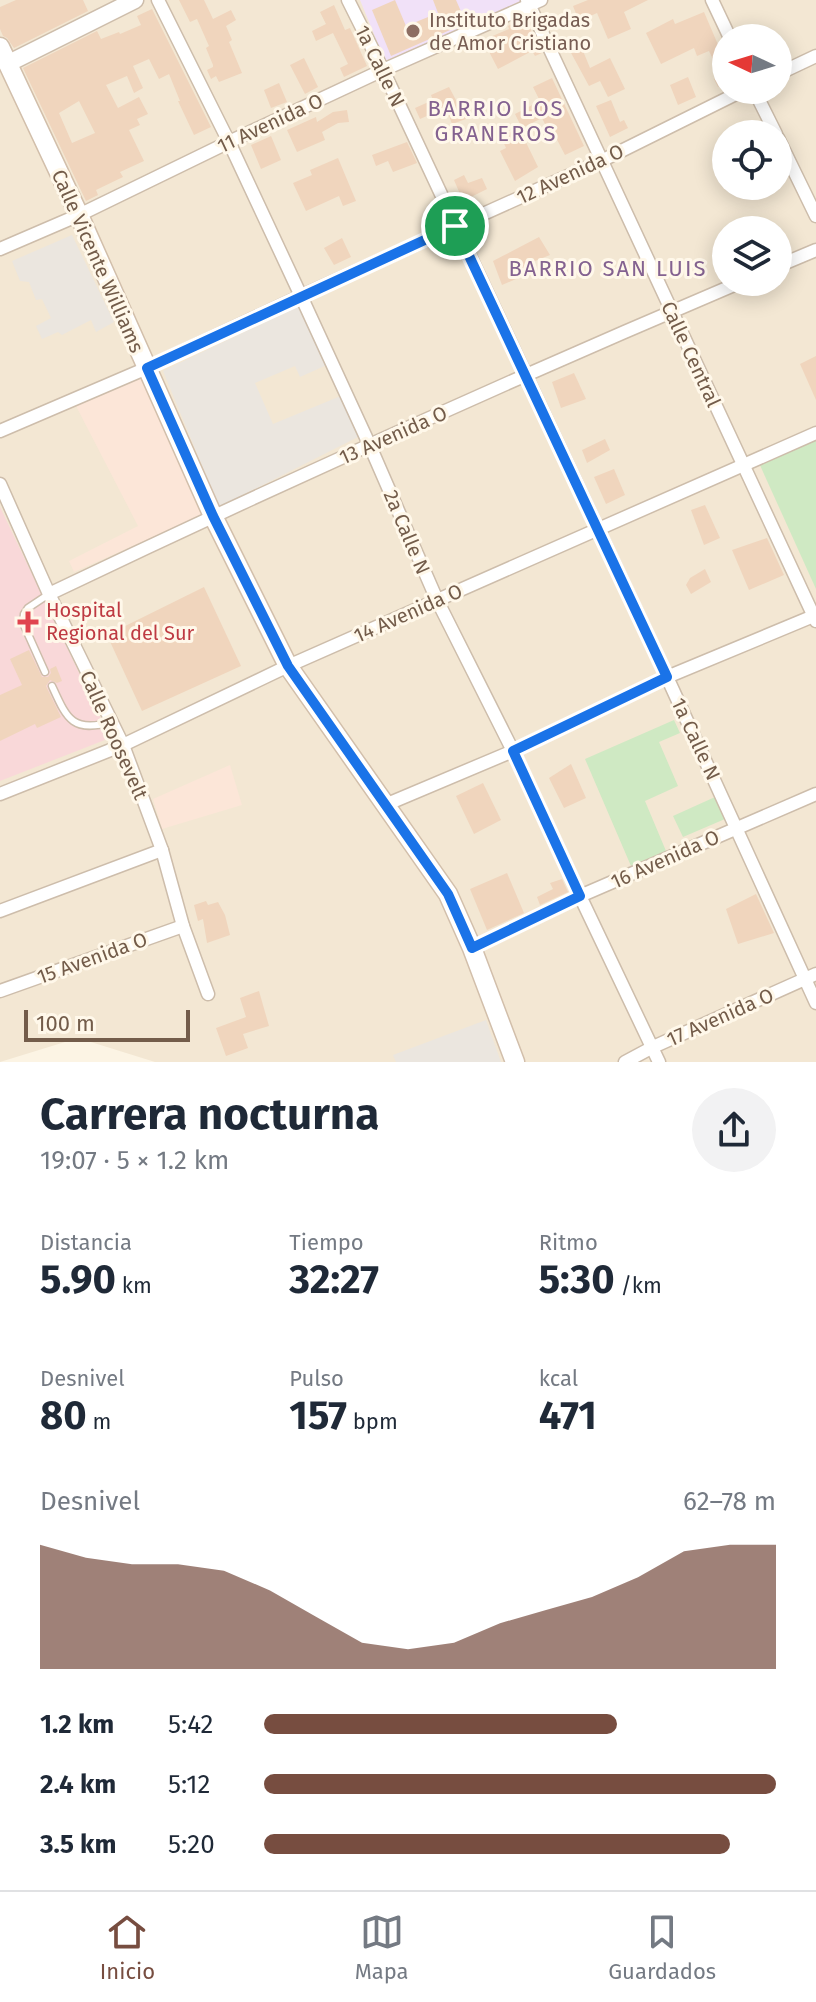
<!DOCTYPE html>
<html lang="es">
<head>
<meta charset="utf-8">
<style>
	body { margin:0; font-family:"Fira Sans",sans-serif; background:#f2f2f3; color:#1f2937; height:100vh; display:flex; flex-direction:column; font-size:30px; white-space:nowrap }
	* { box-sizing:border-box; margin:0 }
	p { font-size:26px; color:#747a83 }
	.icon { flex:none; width:44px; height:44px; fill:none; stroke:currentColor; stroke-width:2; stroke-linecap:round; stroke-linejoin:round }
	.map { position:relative; height:1062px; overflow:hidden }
	.panel { display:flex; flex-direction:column; background:#fff; flex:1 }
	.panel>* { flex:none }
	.needle { width:52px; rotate:274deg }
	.tools { position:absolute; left:712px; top:24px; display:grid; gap:16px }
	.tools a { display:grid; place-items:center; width:80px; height:80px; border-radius:50%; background:#fff; box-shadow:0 4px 20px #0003; font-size:40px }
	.scale { position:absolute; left:24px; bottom:20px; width:166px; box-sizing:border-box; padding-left:8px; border:4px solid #735c4a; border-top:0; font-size:22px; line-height:28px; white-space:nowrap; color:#735c4a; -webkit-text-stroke:6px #fff8ea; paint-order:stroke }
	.pin { position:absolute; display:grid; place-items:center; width:68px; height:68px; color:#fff; margin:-34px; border:4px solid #fff; border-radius:50%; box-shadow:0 2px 8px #0007 }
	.round { display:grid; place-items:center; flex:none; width:84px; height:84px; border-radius:42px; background:#f2f2f3 }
	.summary { display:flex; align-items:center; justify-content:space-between; height:136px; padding:0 40px }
	h1 { font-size:44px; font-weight:700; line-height:60px }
	.figures { display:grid; grid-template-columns:repeat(3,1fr); gap:12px; height:136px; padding:8px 40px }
	.figures div { display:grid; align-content:center }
	.figures b { font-size:40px; font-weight:700 }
	.figures small { font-size:22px; font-weight:400 }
	.figures p { font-size:22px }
	.chart { height:224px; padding:16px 40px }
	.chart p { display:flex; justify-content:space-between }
	.chart svg { width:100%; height:144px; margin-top:8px; fill:#774d40; opacity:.7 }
	ul { padding:0 40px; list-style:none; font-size:26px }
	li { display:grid; grid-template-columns:128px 96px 1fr; align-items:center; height:60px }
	li i { height:20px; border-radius:10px; background:#774d40 }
	.tabs { display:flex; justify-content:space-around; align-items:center; height:112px; border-top:2px solid #e0e1e3; background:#fff; font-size:22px; color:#747a83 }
	.tabs a { display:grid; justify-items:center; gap:4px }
	.tabs .active { color:#774d40 }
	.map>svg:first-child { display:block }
	.residential { fill:#f3e7d3; fill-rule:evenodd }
	.commercial { fill:#fce6d8 }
	.industrial { fill:#ebe6df }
	.education { fill:#f1e1f8 }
	.medical { fill:#f9d8d9 }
	.green { fill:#cfe9c3 }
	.building { fill:#f0d5bd; fill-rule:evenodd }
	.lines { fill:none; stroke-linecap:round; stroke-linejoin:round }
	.service-casing { stroke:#cdbdab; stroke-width:9 }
	.minor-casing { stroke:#cdbdab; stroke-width:15 }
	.tertiary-casing { stroke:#cdbdab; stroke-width:19 }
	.secondary-casing { stroke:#d2bfab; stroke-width:21 }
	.service { stroke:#fff; stroke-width:6 }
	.minor { stroke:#fff; stroke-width:12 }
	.tertiary { stroke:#fff; stroke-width:16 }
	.secondary { stroke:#fff; stroke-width:18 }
	.route-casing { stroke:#fff; stroke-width:16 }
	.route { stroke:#1a73e8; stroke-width:10 }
	.education-dot { fill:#8d6e63; stroke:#fff8ea; stroke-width:3 }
	.health-dot { fill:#e0444e; stroke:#fff8ea; stroke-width:3 }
	.labels { text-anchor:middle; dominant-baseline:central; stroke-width:6; stroke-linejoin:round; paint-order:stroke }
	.education-label { font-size:20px; fill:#785e54; stroke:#fff8ea; text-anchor:start }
	.street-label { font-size:20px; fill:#735c4a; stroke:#fff8ea }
	.health-label { font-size:20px; fill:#be3a42; stroke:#fff8ea; text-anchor:start }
	.neighbourhood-label { font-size:22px; letter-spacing:2px; fill:#846290; stroke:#fff8ea }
</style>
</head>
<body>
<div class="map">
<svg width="816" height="1062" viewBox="0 0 816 1062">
	<rect width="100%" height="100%" fill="#fcf4e4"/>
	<path class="residential" d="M0,0H816V1062H155L78,1038L0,1062ZM726,38H778V90H726ZM726,134H778V186H726ZM726,230H778V282H726Z"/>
	<g class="commercial">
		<path d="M143,376L205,514L74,572L69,561L138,526L75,404Z"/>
		<path d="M230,765L242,805L162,829L153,799Z"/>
	</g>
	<g class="industrial">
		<path d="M72,235L114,322L96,332L91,320L62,335L58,332L42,339L36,326L51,318L42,299L36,300L29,282L20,281L12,261Z"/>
		<path d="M301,305L329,364L300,377L295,366L255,383L273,424L343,395L362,435L219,507L163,371Z"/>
		<path d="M486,1020L501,1062H396L393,1055Z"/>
	</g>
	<path class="education" d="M360,0H520V2L385,61Z"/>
	<path class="medical" d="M0,507L110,738L0,781Z"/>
	<g class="green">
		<path d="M816,439V589L759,463Z"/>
		<path d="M674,720L680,733L659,742L678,786L645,801L666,851L631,866L585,759Z"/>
		<path d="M715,797L725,819L683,837L673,816Z"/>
	</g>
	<g class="building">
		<path d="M16,0H83L88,11L14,48L7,38L3,36L0,29V7Z"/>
		<path d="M179,0H204L213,19L231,10L236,20L226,26L232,40L229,42L242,73L219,82L216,76L211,79L207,70L213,67V65L206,48L209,46L197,19L190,22Z"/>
		<path d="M395,0L406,26L438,13L433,0H456L466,23L391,56L372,10Z"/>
		<path d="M588,0H648L624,12L631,29L608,39L597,13L579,21L573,6Z"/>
		<path d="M334,5L345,30L350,28L367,66L344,77L340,68L348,64L333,33L316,41L312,31L326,24L320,12Z"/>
		<path d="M152,9L211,127L194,135L178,101H180L169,74L159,79L149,59L133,66L143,88L134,93L127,76L106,85L118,108L139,97L148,114L137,119L140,125L129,130L144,161L120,172L123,177L96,190L98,195L86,201L23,68L97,31L101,39L119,32L120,34L141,25L137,16ZM79,101L95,133L72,143L59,113Z"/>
		<path d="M704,12L722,54L726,52V85L725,84L718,87L714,79L721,76L709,51L697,56L694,48L661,64L646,33L673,19L675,24Z"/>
		<path d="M525,18L542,53L535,56L532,51L498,69L483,40L509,29L508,26Z"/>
		<path d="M581,46L590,68L610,58L625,89L608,97L600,81L589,86L570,51Z"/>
		<path d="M304,58L318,87L305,94L290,65Z"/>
		<path d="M688,77L696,97L678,105L670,85Z"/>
		<path d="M552,78L584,146L565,155L552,130L549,132L542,118L522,128L515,114L540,101L533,87Z"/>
		<path d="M279,83L287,102L271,108L264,90Z"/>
		<path d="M449,87L466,119L452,124L447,110L439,113L438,111L420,119L415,108L433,100L431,95Z"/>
		<path d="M611,100L620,122L624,120L628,128L610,137L596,106Z"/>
		<path d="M347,110L349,122L338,123L322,132L325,140L297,152L287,130L316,117L317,122L333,112Z"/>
		<path d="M519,128L538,167L515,181L500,151L506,148L501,137Z"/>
		<path d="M271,136L281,160L261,169L251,145Z"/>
		<path d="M407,142L417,163L393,172L388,161L376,166L372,155Z"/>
		<path d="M338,158L356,201L343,206L339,196L306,211L293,183L312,175L310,170Z"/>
		<path d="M464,175L468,183L482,178L487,189L463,201L454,180Z"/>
		<path d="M539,237L550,255L530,263L532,272L502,285L493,261Z"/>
		<path d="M342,238L351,257L334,265L324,248Z"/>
		<path d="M816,356V400L800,364Z"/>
		<path d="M574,373L586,399L561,408L552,382Z"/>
		<path d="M605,439L610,450L587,463L582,450Z"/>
		<path d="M614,469L625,495L606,504L594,477Z"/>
		<path d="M705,505L720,538L704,545L691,510Z"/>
		<path d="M767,538L784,575L749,590L732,550Z"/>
		<path d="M705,569L711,582L691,594L686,585L690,578Z"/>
		<path d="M204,587L241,666L142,711L107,635Z"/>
		<path d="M29,650L42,677H48L51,673L50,669L56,666L62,681L57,683L50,680L46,686L61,717L37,728L35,724L0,741V695L22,685L10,659Z"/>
		<path d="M571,764L586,798L564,808L549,778Z"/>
		<path d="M483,783L501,820L474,834L456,796Z"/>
		<path d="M507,873L524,913L487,930L470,889Z"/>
		<path d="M562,879L568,892L540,905L537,897L553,889L550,883Z"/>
		<path d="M756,894L774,933L738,944L726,909Z"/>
		<path d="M206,901L208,905L218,902L225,915L230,935L207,943L203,919L198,921L194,905Z"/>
		<path d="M259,991L269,1026L243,1034L248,1048L226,1056L216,1028L246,1017L240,998Z"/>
	</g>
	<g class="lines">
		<g class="service-casing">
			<g id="service">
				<path d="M45,672L23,623L24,614L28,608L49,594"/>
				<path d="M52,686C67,719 72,733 112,722"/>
			</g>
		</g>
		<g class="minor-casing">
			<g id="minor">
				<path d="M158,0L229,142L301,296L370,446L437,600L513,751L580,896L659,1062"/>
				<path d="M348,0L383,70L667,677L816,1003"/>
				<path d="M527,0L816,621"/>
				<path d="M712,0L730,38"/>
				<path d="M778,74L816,56"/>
				<path d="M754,90L776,134"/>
				<path d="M778,138L816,216"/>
				<path d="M0,249L79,215L229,142L383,70L541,0"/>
				<path d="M778,266L816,250"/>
				<path d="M0,431L147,368L301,296L601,161L744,90"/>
				<path d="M0,484L49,594L123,745L162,850L183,926L208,994"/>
				<path d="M49,594C277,485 508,381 741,282"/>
				<path d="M0,794L123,745L288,666L816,433"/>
				<path d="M385,805L513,751L667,677L816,615"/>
				<path d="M0,911L162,850"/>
				<path d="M472,948L580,896L816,794"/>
				<path d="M0,991L183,926"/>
				<path d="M625,1062L653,1047L816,974"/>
			</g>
		</g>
		<g class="tertiary-casing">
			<path id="tertiary" d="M7,64L135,0"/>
		</g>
		<g class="secondary-casing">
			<path id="secondary" d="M0,47L79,215L213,516L288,666L448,894L472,948L515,1062"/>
		</g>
		<use href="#service" class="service"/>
		<use href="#minor" class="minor"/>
		<use href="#tertiary" class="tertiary"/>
		<use href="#secondary" class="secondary"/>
	</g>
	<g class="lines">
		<g class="route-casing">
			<path id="route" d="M455,226L667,677L513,751L580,896L472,948L448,894L288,666L213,516L147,368Z"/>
		</g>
		<use href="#route" class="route"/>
	</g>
	<circle class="education-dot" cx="413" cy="31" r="8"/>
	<path class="health-dot" d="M24 610h8v8h8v8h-8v8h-8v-8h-8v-8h8z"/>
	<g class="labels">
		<g class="education-label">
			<text x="429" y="20">Instituto Brigadas<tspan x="429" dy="23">de Amor Cristiano</tspan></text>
		</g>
		<g class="street-label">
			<text transform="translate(380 66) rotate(64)">1a Calle N</text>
			<text transform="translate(270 123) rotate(-25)">11 Avenida O</text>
			<text transform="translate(570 174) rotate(-25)">12 Avenida O</text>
			<text transform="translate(98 261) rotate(66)">Calle Vicente Williams</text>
			<text transform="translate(691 354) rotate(65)">Calle Central</text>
			<text transform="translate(393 435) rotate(-24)">13 Avenida O</text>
			<text transform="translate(407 532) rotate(67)">2a Calle N</text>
			<text transform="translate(408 613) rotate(-24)">14 Avenida O</text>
			<text transform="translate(114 735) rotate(66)">Calle Roosevelt</text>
			<text transform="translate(696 739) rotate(65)">1a Calle N</text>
			<text transform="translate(665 859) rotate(-24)">16 Avenida O</text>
			<text transform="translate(92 958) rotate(-20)">15 Avenida O</text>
			<text transform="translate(720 1017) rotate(-24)">17 Avenida O</text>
		</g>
		<g class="health-label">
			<text x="46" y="610">Hospital<tspan x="46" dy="23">Regional del Sur</tspan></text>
		</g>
		<g class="neighbourhood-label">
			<text x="496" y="108">BARRIO LOS<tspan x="496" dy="25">GRANEROS</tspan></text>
			<text x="608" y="268">BARRIO SAN LUIS</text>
		</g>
	</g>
</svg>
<div class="tools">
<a><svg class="needle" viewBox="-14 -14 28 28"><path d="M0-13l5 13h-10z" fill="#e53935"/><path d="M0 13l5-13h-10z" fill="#747a83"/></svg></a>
<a><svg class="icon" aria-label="locate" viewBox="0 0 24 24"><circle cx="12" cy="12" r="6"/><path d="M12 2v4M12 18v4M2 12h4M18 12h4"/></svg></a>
<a><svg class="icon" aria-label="layers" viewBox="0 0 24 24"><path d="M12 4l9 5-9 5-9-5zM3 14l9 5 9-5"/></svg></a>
</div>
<div class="scale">100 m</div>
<div class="pin" style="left:455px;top:226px;background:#1e9e55"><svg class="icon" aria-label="arrive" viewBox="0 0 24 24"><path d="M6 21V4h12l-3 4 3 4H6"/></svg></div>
</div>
<section class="panel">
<div class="summary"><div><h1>Carrera nocturna</h1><p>19:07 · 5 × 1.2 km</p></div><a class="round"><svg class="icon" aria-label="share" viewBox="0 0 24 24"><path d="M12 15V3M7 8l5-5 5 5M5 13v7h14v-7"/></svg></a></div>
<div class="figures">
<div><p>Distancia</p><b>5.90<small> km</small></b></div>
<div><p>Tiempo</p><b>32:27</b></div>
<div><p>Ritmo</p><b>5:30<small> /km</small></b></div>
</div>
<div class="figures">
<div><p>Desnivel</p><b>80<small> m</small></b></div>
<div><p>Pulso</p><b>157<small> bpm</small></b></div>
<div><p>kcal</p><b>471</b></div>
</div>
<div class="chart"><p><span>Desnivel</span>62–78 m</p>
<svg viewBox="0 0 160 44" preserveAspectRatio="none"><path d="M0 44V6L10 10L20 12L30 12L40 14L50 20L60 28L70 36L80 38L90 36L100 30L110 26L120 22L130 16L140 8L150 6L160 6V44z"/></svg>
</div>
<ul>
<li><b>1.2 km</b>5:42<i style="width:69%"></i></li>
<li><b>2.4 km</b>5:12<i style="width:100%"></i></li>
<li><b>3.5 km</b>5:20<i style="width:91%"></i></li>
</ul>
</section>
<nav class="tabs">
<a class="active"><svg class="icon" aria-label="home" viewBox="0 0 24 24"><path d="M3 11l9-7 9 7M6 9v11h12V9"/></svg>Inicio</a>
<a><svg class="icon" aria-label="map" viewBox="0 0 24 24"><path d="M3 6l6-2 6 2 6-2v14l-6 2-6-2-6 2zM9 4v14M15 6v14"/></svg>Mapa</a>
<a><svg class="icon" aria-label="saved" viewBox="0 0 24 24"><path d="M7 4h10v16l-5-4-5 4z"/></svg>Guardados</a>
</nav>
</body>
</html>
